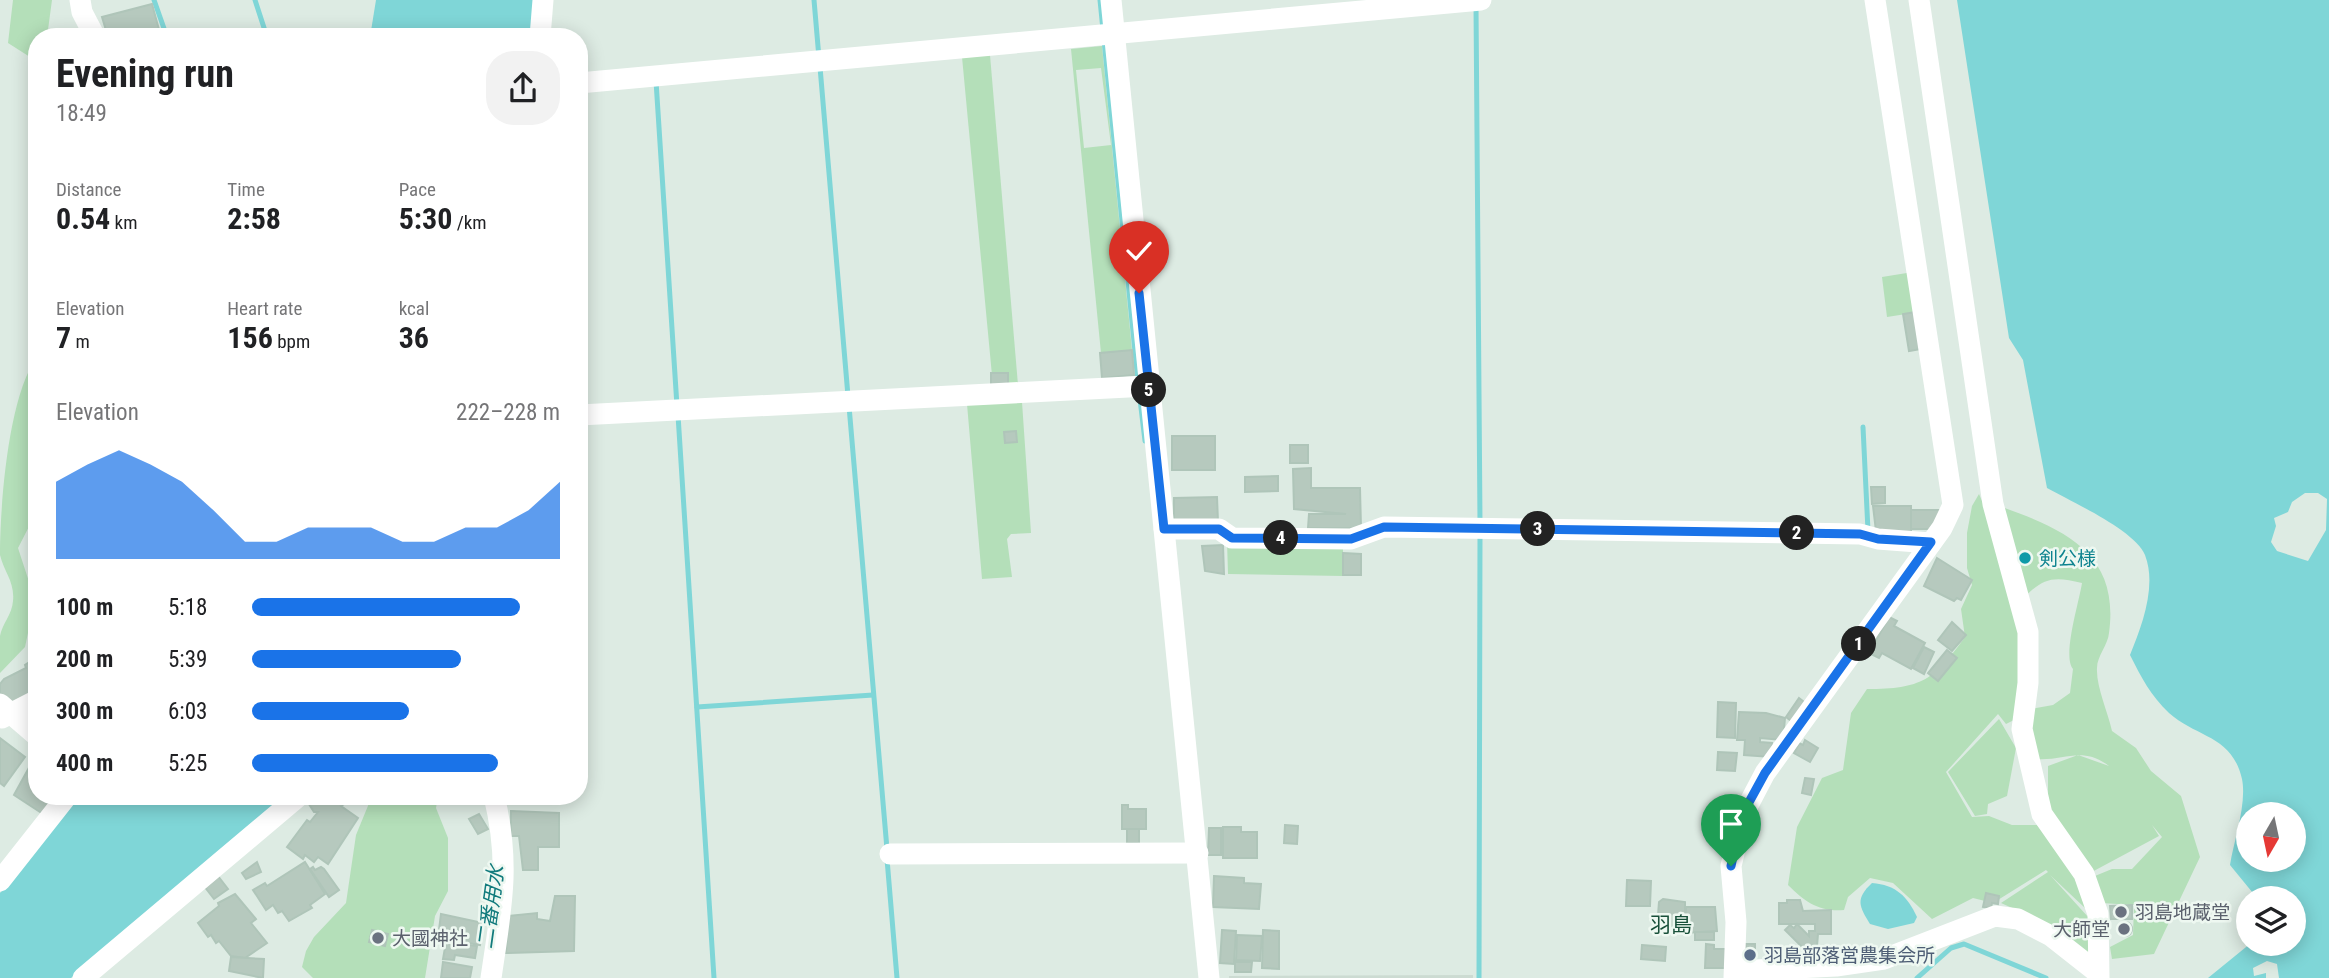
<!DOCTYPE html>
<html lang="en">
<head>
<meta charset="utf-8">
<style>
	body { margin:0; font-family:"Roboto Condensed","Noto Sans JP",sans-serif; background:#f2f2f2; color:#202124; height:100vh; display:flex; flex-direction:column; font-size:26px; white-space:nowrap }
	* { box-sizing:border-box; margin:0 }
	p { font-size:23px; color:#757577 }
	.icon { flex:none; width:38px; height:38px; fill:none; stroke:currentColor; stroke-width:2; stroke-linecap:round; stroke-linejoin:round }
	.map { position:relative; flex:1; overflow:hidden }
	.drawer { position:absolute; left:28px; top:28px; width:560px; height:777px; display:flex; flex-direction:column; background:#fff; border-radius:28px; box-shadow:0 4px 18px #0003 }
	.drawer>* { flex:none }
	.needle { width:46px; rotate:189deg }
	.buttons { position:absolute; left:2236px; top:802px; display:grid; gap:14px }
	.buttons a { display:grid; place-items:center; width:70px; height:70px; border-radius:50%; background:#fff; box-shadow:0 4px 18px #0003; font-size:35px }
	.pin { position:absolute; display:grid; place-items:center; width:60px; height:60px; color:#fff; margin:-72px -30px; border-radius:50% 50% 50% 0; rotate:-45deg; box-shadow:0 0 7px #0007 }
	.pin .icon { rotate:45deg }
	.km { position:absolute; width:35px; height:35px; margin:-18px; border-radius:50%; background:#222; color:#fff; font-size:19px; line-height:35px; text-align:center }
	.round { display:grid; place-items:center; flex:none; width:74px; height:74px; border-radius:28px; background:#f2f2f2 }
	.overview { display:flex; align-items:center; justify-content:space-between; height:119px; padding:0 28px }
	h1 { font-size:38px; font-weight:700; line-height:52px }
	.metrics { display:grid; grid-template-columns:repeat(3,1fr); gap:10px; height:119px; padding:7px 28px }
	.metrics div { display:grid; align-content:center }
	.metrics b { font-size:30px; font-weight:700 }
	.metrics small { font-size:19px; font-weight:400 }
	.metrics p { font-size:19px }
	.chart { height:196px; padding:14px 28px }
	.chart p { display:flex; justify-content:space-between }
	.chart svg { width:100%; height:126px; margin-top:7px; fill:#1a73e8; opacity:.7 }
	ul { padding:0 28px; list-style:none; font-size:23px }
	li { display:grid; grid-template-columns:112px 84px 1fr; align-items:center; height:52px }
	li i { height:18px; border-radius:9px; background:#1a73e8 }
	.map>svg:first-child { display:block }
	.built { fill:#ccdbd2 }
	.green { fill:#b4dfb9; fill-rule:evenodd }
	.water { fill:#7fd6d7; fill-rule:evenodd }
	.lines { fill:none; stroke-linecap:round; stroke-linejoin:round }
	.stream { stroke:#7fd6d7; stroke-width:5 }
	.building { fill:#b6c9be; stroke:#afc5b9; stroke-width:2 }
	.minor { stroke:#fff; stroke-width:21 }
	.route-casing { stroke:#fff; stroke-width:14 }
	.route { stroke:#1a73e8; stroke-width:9 }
	.culture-dot { fill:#0f9aa8; stroke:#eef8f1; stroke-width:2.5 }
	.worship-dot { fill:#6b7280; stroke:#eef8f1; stroke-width:2.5 }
	.service-dot { fill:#5c6f8a; stroke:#eef8f1; stroke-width:2.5 }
	.labels { text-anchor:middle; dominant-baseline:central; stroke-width:5; stroke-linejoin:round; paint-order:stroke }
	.culture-label { font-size:19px; fill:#0d838f; stroke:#eef8f1; text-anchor:start }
	.worship-label { font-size:19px; fill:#5b616d; stroke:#eef8f1; text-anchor:start }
	.service-label { font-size:19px; fill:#4e5e75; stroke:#eef8f1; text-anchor:start }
	.water-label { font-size:21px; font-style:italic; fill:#127b7d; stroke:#eef8f1 }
	.neighbourhood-label { font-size:21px; fill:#18503a; stroke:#eef8f1 }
</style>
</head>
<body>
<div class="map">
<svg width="2329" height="978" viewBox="0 0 2329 978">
	<rect width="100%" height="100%" fill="#ddebe3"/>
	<path class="built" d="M1473,975V978H1229V976Z"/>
	<g class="green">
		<path d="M13,0H52L47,37H37V55L30,57L8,43Z"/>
		<path d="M1102,46L1132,350L1101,353L1071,49ZM1101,68L1111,145L1084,148L1076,70Z"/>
		<path d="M990,55L1018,385L993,386L962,57Z"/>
		<path d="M1913,272L1919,312L1887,317L1882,277Z"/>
		<path d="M37,357V511L18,548L35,600L25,647L0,673C0,661 0,648 0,636C2,624 12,615 13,601C15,582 4,572 0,555C0,507 8,396 37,357Z"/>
		<path d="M1022,402L1031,533L1011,534L1007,539L1012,577L982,579L967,404Z"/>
		<path d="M1979,494L1991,522L2018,615L2020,717L2006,724L1998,714L1946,772L1972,817L1989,816L2012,825H2037L2066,857L2090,907L2085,908L2050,875L2089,918L2092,952L2087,954L2041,921L2001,903L2048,872L2046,870L1993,903L1973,898L1932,919L1893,883L1870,878L1848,897L1844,910C1819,912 1805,902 1788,885L1797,827L1822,778L1843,770L1851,713L1867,689C1922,689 1934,680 1965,637L1961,609L1972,585L1967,568V533L1972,506Z"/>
		<path d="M1999,506C2064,529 2120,553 2109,633C2108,645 2097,656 2097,668C2096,687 2108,712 2112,731L2136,748L2151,771L2181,796L2200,857L2154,954L2112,959L2110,947L2133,935L2134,905L2101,903L2090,878L2112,869H2132L2162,837L2152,825L2159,836L2090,873L2048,810V766L2078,755L2109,766C2081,745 2064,762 2034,759L2030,709L2053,705L2070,693L2073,669C2062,656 2079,603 2082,583C2054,576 2043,577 2023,599Z"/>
		<path d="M1227,541L1343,544V576L1228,574Z"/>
		<path d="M1999,719L2016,748L2007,796L1988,804L1987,814L1975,816L1948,772Z"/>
		<path d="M372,796H438L436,808L448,838V891L435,916L425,978H313L302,967L306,951L314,937L346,903L356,835Z"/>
	</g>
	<g class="water">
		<path d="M376,0H536L533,37H370Z"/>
		<path d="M1957,0H2329V978H2279L2277,964L2267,961L2253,968L2254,976L2266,973V978H2208L2251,943H2294V898H2257L2230,865C2234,840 2247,804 2242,779C2232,735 2197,738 2169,713C2151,696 2141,677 2130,655C2142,626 2157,586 2145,555C2135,530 2070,501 2047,488L2023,360L2009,338ZM2305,493H2318L2327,499L2326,530L2308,561L2277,551L2271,542L2276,526L2274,518L2288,512L2292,502ZM2249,814H2294V859H2249Z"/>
		<path d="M77,796H287L71,978H0V893Z"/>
		<path d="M1872,883C1896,885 1907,896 1917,917L1914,923L1888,929L1870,924C1859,906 1855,899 1872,883Z"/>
	</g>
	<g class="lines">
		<g class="stream">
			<path d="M154,0L167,37"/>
			<path d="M255,0L267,37"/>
			<path d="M814,0L819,58"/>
			<path d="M1100,0L1103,30"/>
			<path d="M1476,5L1480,523"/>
			<path d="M1104,40L1138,382"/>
			<path d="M820,67L848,396"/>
			<path d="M656,81L677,406"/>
			<path d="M1139,391L1145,441"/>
			<path d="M849,406L887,849"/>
			<path d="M678,415L714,978"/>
			<path d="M1863,427L1868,531"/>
			<path d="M697,707L873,695"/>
			<path d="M887,859L897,978"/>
			<path d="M1479,978L1480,533"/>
			<path d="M1917,978L1951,948L1964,944L2046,978"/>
		</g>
	</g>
	<g class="building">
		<path d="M152,4L161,37H108L102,17Z"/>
		<path d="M1916,312L1921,349L1909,351L1903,314Z"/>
		<path d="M1132,350L1134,375L1102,378L1100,353Z"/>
		<rect x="991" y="373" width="17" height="13"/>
		<path d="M1016,431L1017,442L1005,443L1004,432Z"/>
		<rect x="1172" y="436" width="43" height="34"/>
		<rect x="1290" y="445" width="18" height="18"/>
		<path d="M1311,468V488H1360L1361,528H1308L1309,514H1346L1294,509L1293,469Z"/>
		<path d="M1278,476V491L1245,492V477Z"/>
		<path d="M1871,487H1885V503L1872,504Z"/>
		<path d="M1217,497L1218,522L1174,523V498Z"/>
		<path d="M1873,506H1911V535L1876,531Z"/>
		<path d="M1911,510H1940L1932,529H1911Z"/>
		<path d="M1223,545L1224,574L1205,571L1202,546Z"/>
		<path d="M1343,553L1361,554V575H1343Z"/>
		<path d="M1937,558L1972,580L1961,600L1957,598L1954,601L1924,586Z"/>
		<path d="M1889,617L1897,621L1894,626L1925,643L1911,669L1882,653L1879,658L1869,653Z"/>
		<path d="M1952,622L1966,635L1952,651L1938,640Z"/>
		<path d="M1924,647L1934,652L1924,674L1913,668Z"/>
		<path d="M1947,650L1957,658L1938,681L1928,673Z"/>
		<path d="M37,657V671L31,674L37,693L15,705L0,695V684L4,679L26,668L25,665Z"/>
		<path d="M1799,698L1808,705L1795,724L1786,717Z"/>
		<path d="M1718,702L1736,703L1735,738L1717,737Z"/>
		<path d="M1739,712L1766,713L1785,718L1783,740L1760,738V742L1772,743L1771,757L1744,755L1745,740H1737Z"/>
		<path d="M0,738L25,757L4,786L0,783Z"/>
		<path d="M1805,740L1818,748L1810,762L1794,753L1799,743L1803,745Z"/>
		<path d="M1718,752L1737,753L1735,771L1717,770Z"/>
		<path d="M31,764L37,766V796H60L46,816L14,795Z"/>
		<path d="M1805,778L1814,779L1811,795L1802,793Z"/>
		<path d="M314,796H342L346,803L341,806L358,818L328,864L318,857L314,862L305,855L303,859L287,847L307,820L310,822L318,812H314L307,801Z"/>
		<path d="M1122,805H1128V809H1146V829H1122Z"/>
		<path d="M511,811L559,813V847H538V870H523L519,836H511Z"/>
		<path d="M479,814L488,829L478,834L469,819Z"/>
		<path d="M1285,825L1298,826L1297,844L1284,843Z"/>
		<path d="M1223,827H1241V832H1257V858H1223Z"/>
		<path d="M1209,828H1221V855H1208Z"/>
		<rect x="1127" y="829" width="12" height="14"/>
		<path d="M257,862L261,872L246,879L242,873Z"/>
		<path d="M305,862L325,894L310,905L312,908L289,921L282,911L278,913L273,905L266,910L253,890L265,883L267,886Z"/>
		<path d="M313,867L315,870L321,867L324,869L339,890L329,897L310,869Z"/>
		<path d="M218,876L228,889L214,899L204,886Z"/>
		<path d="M1214,876L1244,878V883L1261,884L1259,909L1213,907Z"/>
		<path d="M1627,880L1651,881L1650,906H1626Z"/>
		<path d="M1986,893L1999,896L1998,904L1992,903L1991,908L1983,907Z"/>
		<path d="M235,894L256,919L251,923L267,943L245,958L231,956L219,941L216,943L211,935L208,937L198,923L219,906L218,903Z"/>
		<path d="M555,896H575L574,951L506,953L508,916L537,913V919L550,921Z"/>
		<path d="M1663,899L1685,902V919L1677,918L1676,928H1657L1659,902Z"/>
		<path d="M1787,900H1800L1803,911L1831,910V934H1818L1817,946L1803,948L1785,930L1790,925L1794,928L1797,924L1809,936V931H1815V924H1779V903H1787Z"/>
		<path d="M2132,905V919H2111L2110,906Z"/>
		<path d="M1686,907H1715L1717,931L1684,933L1682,918H1686Z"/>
		<path d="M441,914L483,923L480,945L438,938Z"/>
		<circle cx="2125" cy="929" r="7"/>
		<path d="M372,930L388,934L385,946L369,942Z"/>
		<path d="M1222,930L1236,931L1234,964L1220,963Z"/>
		<path d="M1263,930L1279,931V969L1262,968Z"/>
		<rect x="1695" y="932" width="19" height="8"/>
		<path d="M1237,935L1262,936L1260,961L1236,960Z"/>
		<path d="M446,942L477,946L475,958L455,955L454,960L443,959Z"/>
		<path d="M1706,944L1714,945V949H1728L1727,968H1705Z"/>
		<rect x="1746" y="944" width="9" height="21"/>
		<path d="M1642,945L1666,947L1665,961L1641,959Z"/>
		<path d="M1832,946L1833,959L1807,961L1806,948Z"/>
		<path d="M231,957L264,959L263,978L229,971Z"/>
		<path d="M443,962L472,967L470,978H441Z"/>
		<path d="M1235,962H1252L1251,972H1235Z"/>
	</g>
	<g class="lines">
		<g class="minor">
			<path d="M80,0L82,12L95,37"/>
			<path d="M1111,0L1209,978"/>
			<path d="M1919,0L1993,504L2028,632V683L2022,729L2042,814L2084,874L2098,914L2099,978"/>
			<path d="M540,37L543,0"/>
			<path d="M579,83L1481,0"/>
			<path d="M579,415L1148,386"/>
			<path d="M1164,529H1219L1232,538L1351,539L1384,527L1860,534L1878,539L1931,543"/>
			<path d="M0,704L37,736"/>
			<path d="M2,718L37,700"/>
			<path d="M890,854L1198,853"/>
			<path d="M0,881L67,796"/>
			<path d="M1735,971L1836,966L1884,959L1995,916L2018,919L2051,936L2098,973"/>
			<path d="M83,978L299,796"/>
			<path d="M491,978C501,909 511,865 494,796"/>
			<path d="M1734,978L1736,922L1731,866L1743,815L1765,773L1942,528L1953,505L1875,0"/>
		</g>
	</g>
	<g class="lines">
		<g class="route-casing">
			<path id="route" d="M1139,293L1164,529H1219L1232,538L1351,539L1384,527L1860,534L1878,539L1931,542L1765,773L1742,815L1731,866"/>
		</g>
		<use href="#route" class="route"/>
	</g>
	<circle class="culture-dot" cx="2025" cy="558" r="7"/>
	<g class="worship-dot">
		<circle cx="2121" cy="912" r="7"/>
		<circle cx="2124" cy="929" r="7"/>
		<circle cx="378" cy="938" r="7"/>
	</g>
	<circle class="service-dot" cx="1750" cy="955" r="7"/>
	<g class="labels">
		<g class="culture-label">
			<text x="2039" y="558">剣公様</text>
		</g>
		<g class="worship-label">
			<text x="2135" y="912">羽島地蔵堂</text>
			<text x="2110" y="929" text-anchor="end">大師堂</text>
			<text x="392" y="938">大國神社</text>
		</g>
		<g class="service-label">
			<text x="1764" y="955">羽島部落営農集会所</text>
		</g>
		<g class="water-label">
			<text transform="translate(491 907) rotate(-82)">二番用水</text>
		</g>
		<g class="neighbourhood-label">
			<text x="1671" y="925">羽島</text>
		</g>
	</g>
</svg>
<div class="buttons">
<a><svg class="needle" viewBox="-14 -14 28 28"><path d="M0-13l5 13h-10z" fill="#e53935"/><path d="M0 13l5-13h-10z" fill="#757577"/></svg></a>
<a><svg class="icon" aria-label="layers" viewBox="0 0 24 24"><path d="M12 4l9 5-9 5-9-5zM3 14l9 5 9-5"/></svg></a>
</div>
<div class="pin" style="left:1731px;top:866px;background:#1e9e55"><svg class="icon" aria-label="arrive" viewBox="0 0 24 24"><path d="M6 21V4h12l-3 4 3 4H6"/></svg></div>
<div class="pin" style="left:1139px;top:293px;background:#d93025"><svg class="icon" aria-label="check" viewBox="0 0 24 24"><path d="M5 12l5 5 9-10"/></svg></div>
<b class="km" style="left:1859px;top:644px">1</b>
<b class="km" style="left:1797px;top:533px">2</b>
<b class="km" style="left:1538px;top:529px">3</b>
<b class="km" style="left:1281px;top:538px">4</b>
<b class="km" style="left:1149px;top:390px">5</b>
<section class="drawer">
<div class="overview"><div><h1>Evening run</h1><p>18:49</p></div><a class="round"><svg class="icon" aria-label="share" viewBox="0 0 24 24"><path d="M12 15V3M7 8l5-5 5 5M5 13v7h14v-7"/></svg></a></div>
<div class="metrics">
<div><p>Distance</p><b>0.54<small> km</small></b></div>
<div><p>Time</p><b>2:58</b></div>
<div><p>Pace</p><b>5:30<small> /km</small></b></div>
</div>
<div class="metrics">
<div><p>Elevation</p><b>7<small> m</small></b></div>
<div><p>Heart rate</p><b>156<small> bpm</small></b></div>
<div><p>kcal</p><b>36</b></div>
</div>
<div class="chart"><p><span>Elevation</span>222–228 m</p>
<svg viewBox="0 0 160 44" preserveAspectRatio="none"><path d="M0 44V17L10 11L20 6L30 11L40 17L50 27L60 38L70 38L80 33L90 33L100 33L110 38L120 38L130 33L140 33L150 27L160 17V44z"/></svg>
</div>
<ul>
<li><b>100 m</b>5:18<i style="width:87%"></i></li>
<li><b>200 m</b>5:39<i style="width:68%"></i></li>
<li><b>300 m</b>6:03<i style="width:51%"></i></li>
<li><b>400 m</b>5:25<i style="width:80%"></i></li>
</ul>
</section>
</div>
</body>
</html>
